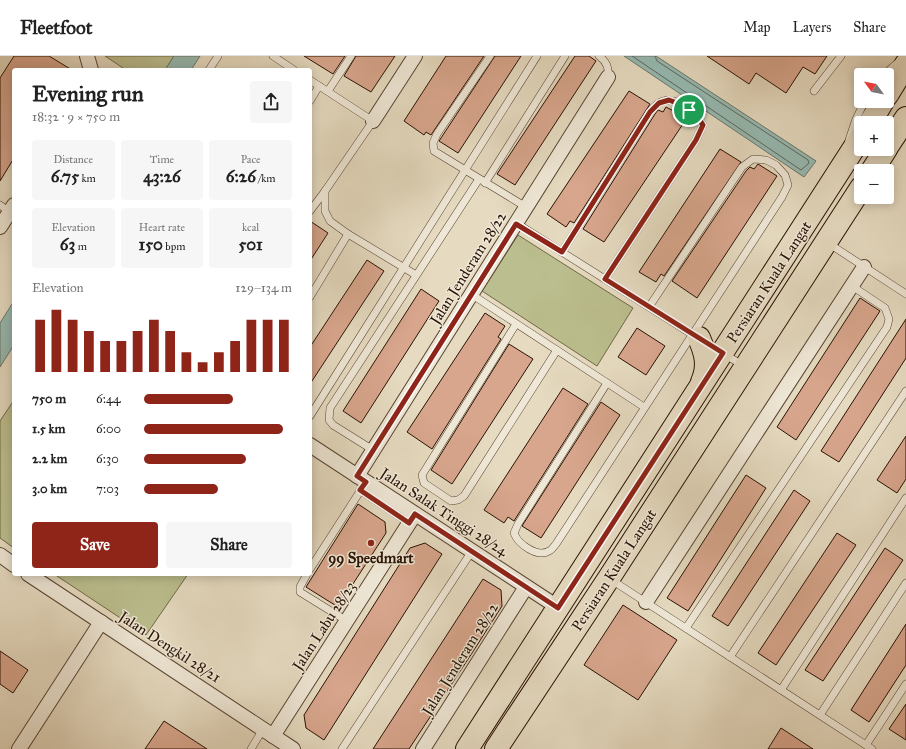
<!DOCTYPE html>
<html lang="en">
<head>
<meta charset="utf-8">
<style>
	body { margin:0; font-family:"IM FELL Great Primer",serif; background:#f6f6f6; color:#222; height:100vh; display:flex; flex-direction:column; font-size:15px; white-space:nowrap }
	* { box-sizing:border-box; margin:0 }
	p { font-size:13px; color:#767676 }
	.icon { flex:none; width:22px; height:22px; fill:none; stroke:currentColor; stroke-width:2; stroke-linecap:round; stroke-linejoin:round }
	.map { position:relative; flex:1; overflow:hidden }
	.side { position:absolute; left:12px; top:12px; width:300px; height:508px; display:flex; flex-direction:column; background:#fff; border-radius:4px; box-shadow:0 2px 10px #0003 }
	.side>* { flex:none }
	.needle { width:26px; rotate:303deg }
	.tools { position:absolute; left:854px; top:12px; display:grid; gap:8px }
	.tools a { display:grid; place-items:center; width:40px; height:40px; border-radius:4px; background:#fff; box-shadow:0 2px 10px #0003; font-size:20px }
	.pin { position:absolute; display:grid; place-items:center; width:34px; height:34px; color:#fff; margin:-17px; border:2px solid #fff; border-radius:50%; box-shadow:0 1px 4px #0007 }
	.round { display:grid; place-items:center; flex:none; width:42px; height:42px; border-radius:4px; background:#f6f6f6 }
	.overview { display:flex; align-items:center; justify-content:space-between; height:68px; padding:0 20px }
	h1 { font-size:22px; font-weight:700; line-height:30px }
	.stats { display:grid; grid-template-columns:repeat(3,1fr); gap:6px; height:68px; padding:4px 20px }
	.stats div { display:grid; align-content:center; border-radius:4px; background:#f6f6f6; text-align:center }
	.stats b { font-size:17px; font-weight:700 }
	.stats small { font-size:11px; font-weight:400 }
	.stats p { font-size:11px }
	.chart { height:112px; padding:8px 20px }
	.chart p { display:flex; justify-content:space-between }
	.chart svg { width:100%; height:72px; margin-top:4px; stroke:#8f2418; stroke-width:6 }
	.action { display:flex; gap:8px; margin-top:auto; padding:8px 20px }
	.action a { flex:1; height:46px; border-radius:4px; background:#8f2418; color:#fff; font-size:16px; font-weight:700; line-height:46px; text-align:center }
	.action a+a { background:#f6f6f6; color:#222 }
	ul { padding:0 20px; list-style:none; font-size:13px }
	li { display:grid; grid-template-columns:64px 48px 1fr; align-items:center; height:30px }
	li i { height:10px; border-radius:5px; background:#8f2418 }
	header { display:flex; align-items:center; gap:24px; box-sizing:border-box; height:56px; padding:0 20px; background:#fff; border-bottom:1px solid #e0e0e0 }
	header strong { font-size:19px }
	nav { display:flex; gap:22px; margin-inline-start:auto; font-size:14px }
	.map>svg:first-child { display:block }
	.green { fill:#bbbe8e; stroke:#726848 }
	.water { fill:#96bbb3; stroke:#6a776d }
	.lines { fill:none; stroke-linecap:round; stroke-linejoin:round }
	.shore { stroke:#60665b; stroke-width:1 }
	.building { fill:#d8a68d; stroke:#291103 }
	.lane-casing { stroke:#584432; stroke-width:8 }
	.street-casing { stroke:#584432; stroke-width:16 }
	.primary-casing { stroke:#291103; stroke-width:24 }
	.lane { stroke:#efe8d7; stroke-width:7 }
	.street { stroke:#efe8d7; stroke-width:14 }
	.primary { stroke:#e6dbc1; stroke-width:22 }
	.route-casing { stroke:#fff; stroke-width:8 }
	.route { stroke:#8f2418; stroke-width:5 }
	.poi-dot { fill:#8f2418; stroke:#efe8d7; stroke-width:1.5 }
	.labels { text-anchor:middle; dominant-baseline:central; stroke-width:3; stroke-linejoin:round; paint-order:stroke }
	.street-label { font-size:15px; fill:#291103; stroke:#efe8d7 }
	.poi-label { font-size:15px; font-weight:bold; fill:#291103; stroke:#efe8d7 }
</style>
</head>
<body>
<header>
<strong>Fleetfoot</strong>
<nav><a>Map</a><a>Layers</a><a>Share</a></nav>
</header>
<div class="map">
<svg width="906" height="693" viewBox="0 0 906 693">
	<rect width="100%" height="100%" fill="#e6dbc1"/>
	<filter id="stains"><feTurbulence type="fractalNoise" baseFrequency=".005" numOctaves="4"/><feColorMatrix values="0 0 0 0 .2 0 0 0 0 .09 0 0 0 0 .02 0 0 0 .5 -.17"/></filter>
	<radialGradient id="worn" r=".72"><stop offset=".6" stop-color="#630" stop-opacity="0"/><stop offset="1" stop-color="#630" stop-opacity=".3"/></radialGradient>
	<g class="green">
		<path d="M105,0H174L165,14H126Z"/>
		<path d="M518,179L633,252L597,310L482,235Z"/>
		<path d="M14,344V492L0,482V365Z"/>
		<path d="M54,518H188L146,579Z"/>
	</g>
	<g class="water">
		<path d="M174,0H200L191,14H165Z"/>
		<path d="M624,0H656L816,105L804,121Z"/>
		<path d="M14,245V289L0,311V267Z"/>
	</g>
	<g class="lines">
		<path class="shore" d="M632,0L801,114L809,107L808,104L657,5L655,0"/>
	</g>
	<g class="building">
		<path d="M14,0H49L72,14H14V102L0,125V22Z"/>
		<path d="M304,0H345L333,18Z"/>
		<path d="M356,0H395L371,36L344,20Z"/>
		<path d="M446,0H484L431,79L426,76L424,79L404,65Z"/>
		<path d="M495,0H521L458,97L439,85Z"/>
		<path d="M575,0H589L596,5L515,129L497,118Z"/>
		<path d="M707,0H827L815,18L803,11L786,37L756,17L749,28Z"/>
		<path d="M629,35L650,48L574,167L570,165L566,171L547,158Z"/>
		<path d="M666,51L687,62L604,186L583,173L655,58L658,54L663,56Z"/>
		<path d="M720,93L741,106L664,220L661,218L656,226L639,216Z"/>
		<path d="M758,108L777,120L697,242L672,225L746,115L750,111L754,113Z"/>
		<path d="M310,165L328,177L310,205Z"/>
		<path d="M367,204L384,215L310,328V291Z"/>
		<path d="M421,233L439,245L361,367L343,355Z"/>
		<path d="M860,242L880,255L796,384L777,371Z"/>
		<path d="M485,257L505,270L498,281L501,283L432,393L407,376Z"/>
		<path d="M906,263V302L839,406L821,395Z"/>
		<path d="M637,272L665,290L646,319L618,301Z"/>
		<path d="M509,288L533,303L452,428L431,414Z"/>
		<path d="M563,332L588,348L514,465L508,461L504,467L484,454Z"/>
		<path d="M601,346L620,359L541,482L522,470Z"/>
		<path d="M906,380V423L897,437L877,424Z"/>
		<path d="M746,419L766,432L688,555L667,542Z"/>
		<path d="M794,434L810,445L728,570L712,560Z"/>
		<path d="M358,448L385,466L386,477L338,551L306,531Z"/>
		<path d="M837,477L856,489L776,609L758,597Z"/>
		<path d="M425,487L442,498L324,684L306,672L304,659L410,492Z"/>
		<path d="M885,492L903,504L823,625L805,614Z"/>
		<path d="M483,523L501,534L502,550L474,594L409,693H373Z"/>
		<path d="M623,549L677,584L638,644L584,609Z"/>
		<path d="M906,568V609L869,666L851,654Z"/>
		<path d="M0,595L28,614L13,637L0,628Z"/>
		<path d="M906,648V684L889,673Z"/>
		<path d="M164,665L207,693H145Z"/>
		<path d="M781,672L813,693H768Z"/>
	</g>
	<g class="lines">
		<g class="lane-casing">
			<g id="lane">
				<path d="M273,0L294,14"/>
				<path d="M490,0L437,78L433,87L434,95L526,151"/>
				<path d="M599,0C607,6 609,12 608,21"/>
				<path d="M209,14L218,0"/>
				<path d="M884,19L896,8"/>
				<path d="M310,24L373,65L325,135V155L330,165L348,178L416,219"/>
				<path d="M328,35L351,0"/>
				<path d="M814,35L841,0"/>
				<path d="M310,45L319,30"/>
				<path d="M849,84L856,63L865,45"/>
				<path d="M485,127L565,0"/>
				<path d="M0,149L10,156"/>
				<path d="M310,155L325,135"/>
				<path d="M516,167L695,280"/>
				<path d="M828,187L906,238"/>
				<path d="M562,196L650,56C652,53 655,49 659,47C673,37 696,57 703,69L696,84L605,223"/>
				<path d="M471,238L644,351"/>
				<path d="M310,241L348,178"/>
				<path d="M516,268L422,419L424,427L451,445L458,444L464,440L557,294"/>
				<path d="M724,298L744,310"/>
				<path d="M607,327L518,468L514,477C518,488 537,502 549,495C552,494 554,490 556,488L782,141L788,129L785,119L776,109L766,104L753,103L742,111L649,251"/>
				<path d="M310,360L537,0"/>
				<path d="M373,394L333,369L329,364L330,352L479,123"/>
				<path d="M360,434L409,467"/>
				<path d="M310,513L366,426"/>
				<path d="M307,518L300,531V536L347,565"/>
				<path d="M610,523L872,693"/>
				<path d="M686,572L887,271L889,263L885,252L852,230"/>
				<path d="M730,601L906,335"/>
				<path d="M781,634L906,442"/>
				<path d="M820,659L906,527"/>
				<path d="M866,689L906,628"/>
				<path d="M251,693L263,673"/>
				<path d="M342,693L472,495"/>
			</g>
		</g>
		<g class="street-casing">
			<g id="street">
				<path d="M87,0L91,14"/>
				<path d="M373,65L415,0"/>
				<path d="M0,171L14,149"/>
				<path d="M310,389L559,552"/>
				<path d="M357,420L608,21"/>
				<path d="M0,499L14,509"/>
				<path d="M28,518L293,693"/>
				<path d="M646,546L864,211"/>
				<path d="M273,680L415,458"/>
				<path d="M19,693L101,566"/>
				<path d="M423,693L526,531"/>
			</g>
		</g>
		<g class="primary-casing">
			<g id="primary">
				<path d="M887,39L906,8"/>
				<path d="M870,67L883,45"/>
				<path d="M887,91L906,62"/>
				<path d="M872,115L886,93"/>
				<path d="M699,282C706,298 709,310 702,326"/>
				<path d="M467,693L861,81"/>
				<path d="M496,693L609,522L861,132"/>
			</g>
		</g>
		<use href="#lane" class="lane"/>
		<use href="#street" class="street"/>
		<use href="#primary" class="primary"/>
	</g>
	<g class="lines">
		<g class="route-casing">
			<path id="route" d="M669,44C683,49 695,56 703,69L696,84L605,223L723,297L558,552L415,458L409,467L360,434L366,426L357,420L516,168L562,196L650,56L659,47Z"/>
		</g>
		<use href="#route" class="route"/>
	</g>
	<circle class="poi-dot" cx="371" cy="487" r="4"/>
	<g class="labels">
		<g class="street-label">
			<text transform="translate(468 212) rotate(-58)">Jalan Jenderam 28/22</text>
			<text transform="translate(769 226) rotate(-57)">Persiaran Kuala Langat</text>
			<text transform="translate(444 456) rotate(33)">Jalan Salak Tinggi 28/24</text>
			<text transform="translate(614 514) rotate(-57)">Persiaran Kuala Langat</text>
			<text transform="translate(324 570) rotate(-57)">Jalan Labu 28/23</text>
			<text transform="translate(170 591) rotate(33)">Jalan Dengkil 28/21</text>
			<text transform="translate(460 603) rotate(-58)">Jalan Jenderam 28/22</text>
		</g>
		<g class="poi-label">
			<text x="371" y="502">99 Speedmart</text>
		</g>
	</g>
	<rect width="100%" height="100%" filter="url(#stains)"/>
	<rect width="100%" height="100%" fill="url(#worn)"/>
</svg>
<div class="tools">
<a><svg class="needle" viewBox="-14 -14 28 28"><path d="M0-13l5 13h-10z" fill="#e53935"/><path d="M0 13l5-13h-10z" fill="#767676"/></svg></a>
<a>+</a>
<a>−</a>
</div>
<div class="pin" style="left:689px;top:54px;background:#1e9e55"><svg class="icon" aria-label="arrive" viewBox="0 0 24 24"><path d="M6 21V4h12l-3 4 3 4H6"/></svg></div>
<section class="side">
<div class="overview"><div><h1>Evening run</h1><p>18:32 · 9 × 750 m</p></div><a class="round"><svg class="icon" aria-label="share" viewBox="0 0 24 24"><path d="M12 15V3M7 8l5-5 5 5M5 13v7h14v-7"/></svg></a></div>
<div class="stats">
<div><p>Distance</p><b>6.75<small> km</small></b></div>
<div><p>Time</p><b>43:26</b></div>
<div><p>Pace</p><b>6:26<small> /km</small></b></div>
</div>
<div class="stats">
<div><p>Elevation</p><b>63<small> m</small></b></div>
<div><p>Heart rate</p><b>150<small> bpm</small></b></div>
<div><p>kcal</p><b>501</b></div>
</div>
<div class="chart"><p><span>Elevation</span>129–134 m</p>
<svg viewBox="0 0 160 44" preserveAspectRatio="none"><path d="M5 44V12M15 44V6M25 44V12M35 44V19M45 44V25M55 44V25M65 44V19M75 44V12M85 44V19M95 44V32M105 44V38M115 44V32M125 44V25M135 44V12M145 44V12M155 44V12"/></svg>
</div>
<ul>
<li><b>750 m</b>6:44<i style="width:60%"></i></li>
<li><b>1.5 km</b>6:00<i style="width:94%"></i></li>
<li><b>2.2 km</b>6:30<i style="width:69%"></i></li>
<li><b>3.0 km</b>7:03<i style="width:50%"></i></li>
</ul>
<div class="action"><a>Save</a><a>Share</a></div>
</section>
</div>
</body>
</html>
